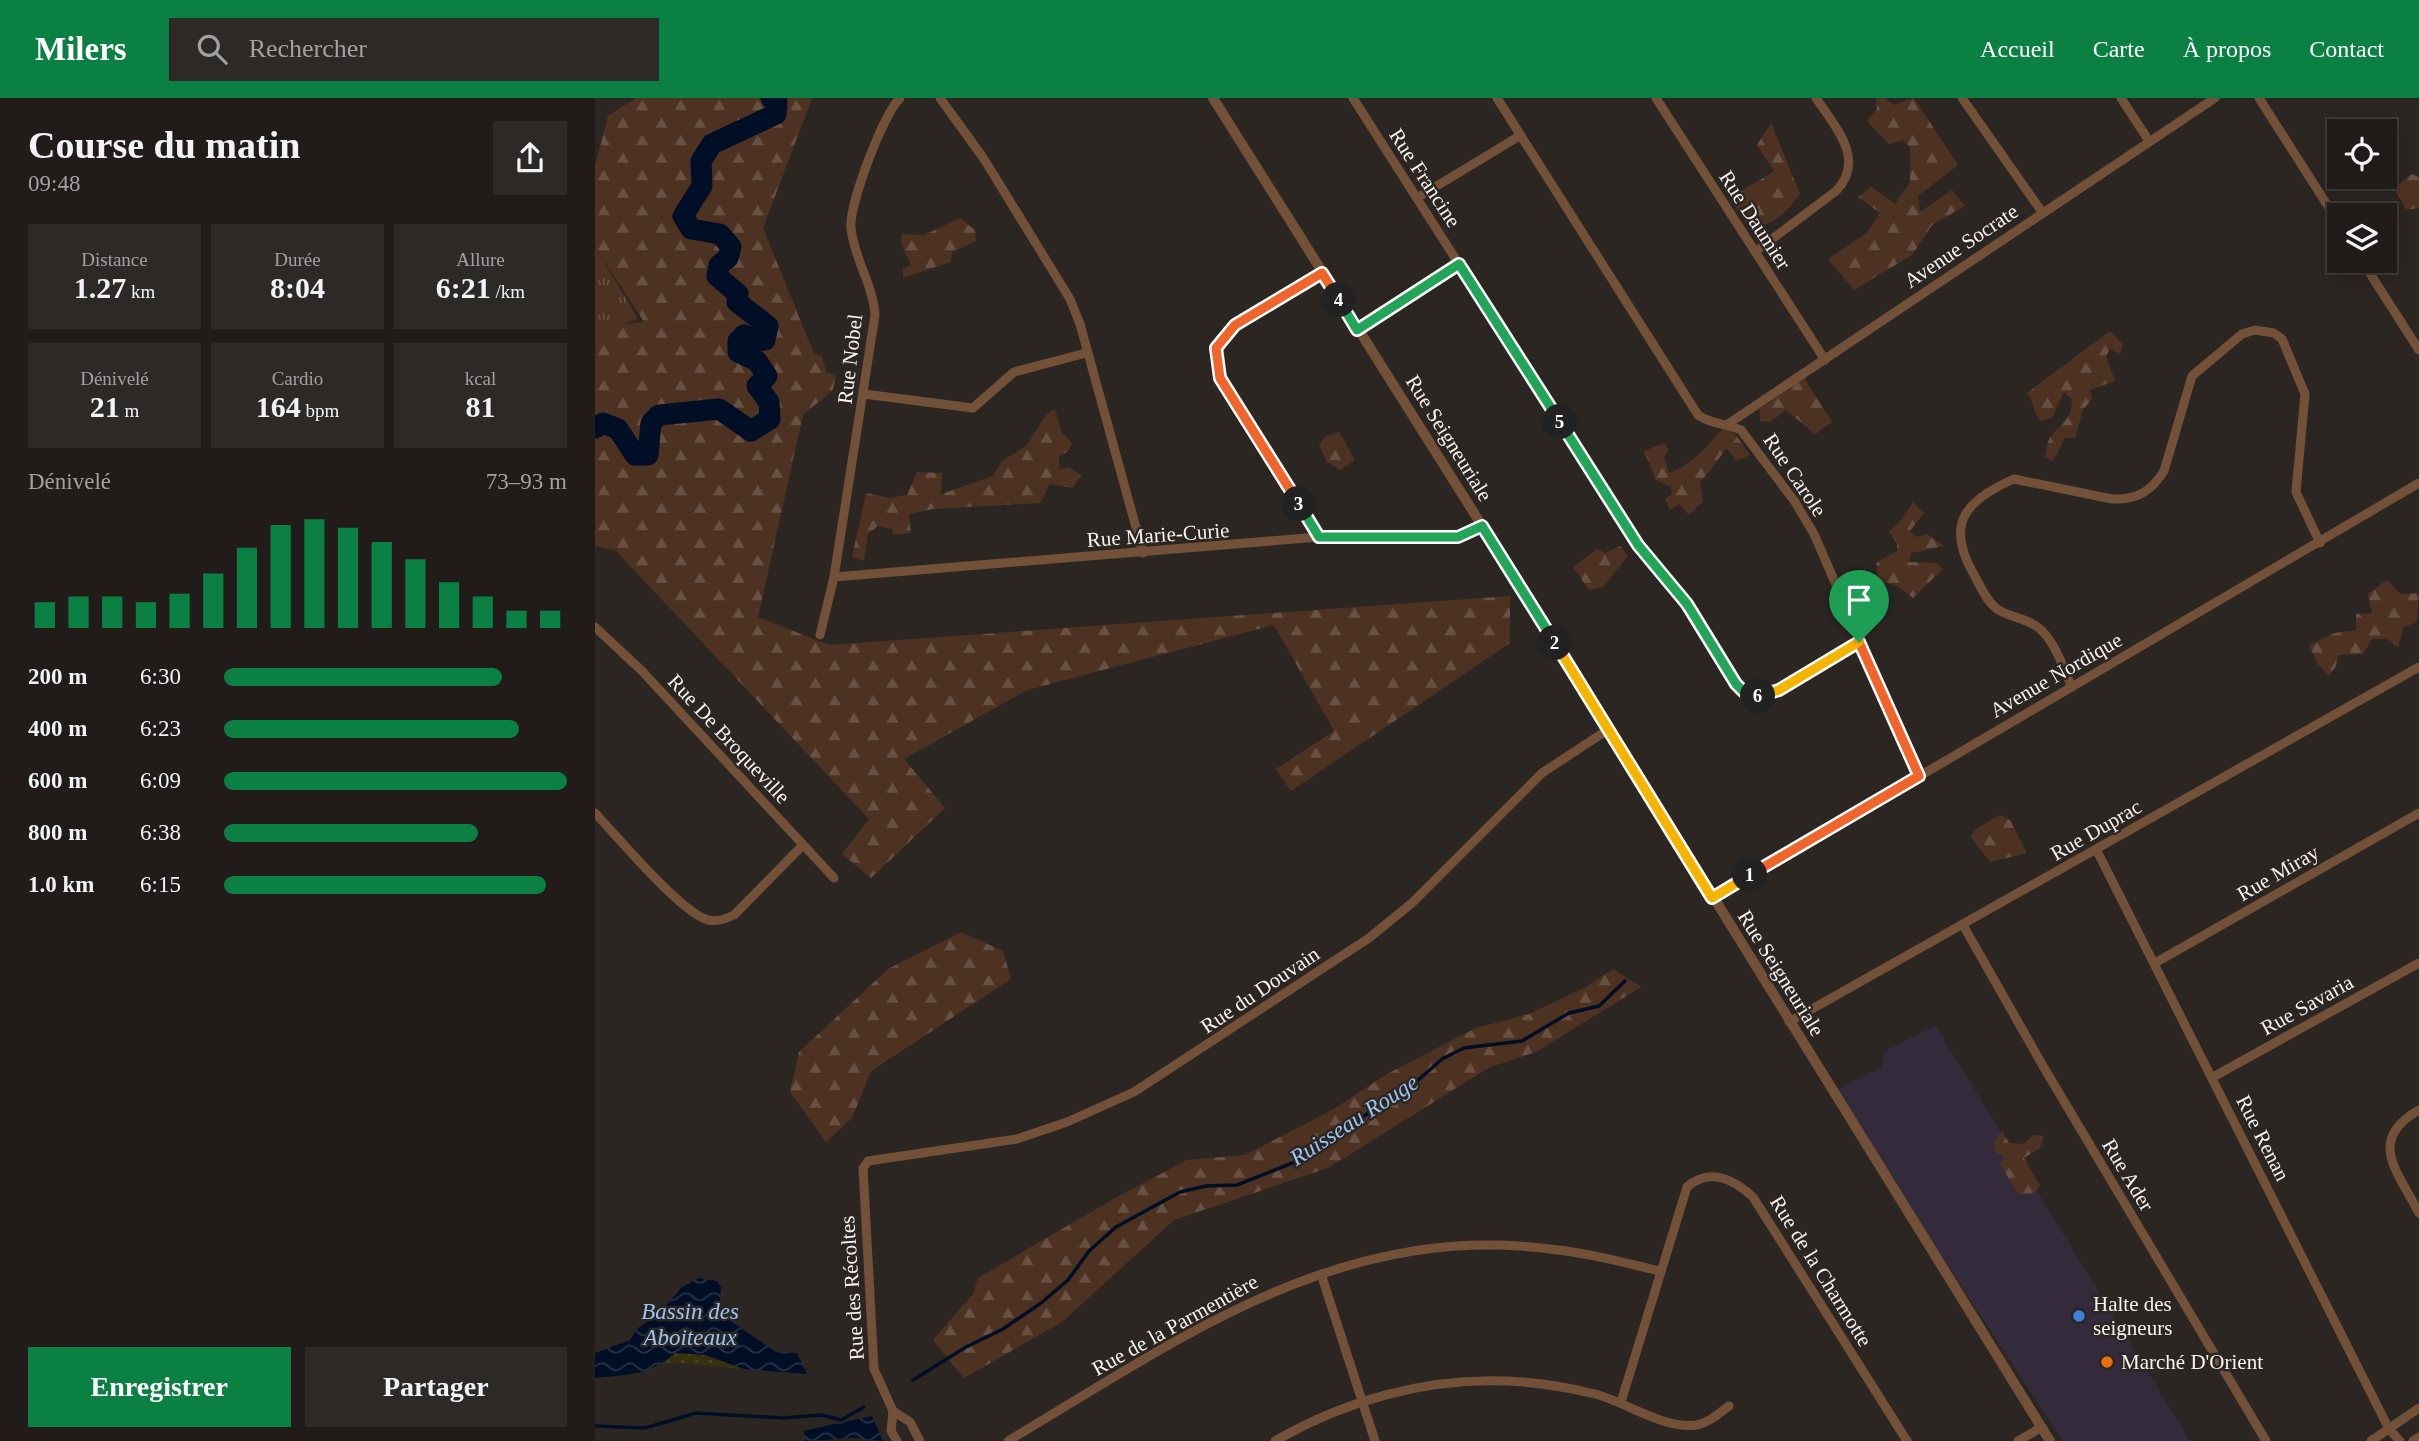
<!DOCTYPE html>
<html lang="fr">
<head>
<meta charset="utf-8">
<style>
	body { margin:0; font-family:"Times New Roman",serif; background:#2d2927; color:#f1f3f6; height:100vh; display:flex; flex-direction:column; font-size:26px; white-space:nowrap }
	* { box-sizing:border-box; margin:0 }
	p { font-size:23px; color:#a2a1a2 }
	.icon { flex:none; width:38px; height:38px; fill:none; stroke:currentColor; stroke-width:2; stroke-linecap:round; stroke-linejoin:round }
	.map { position:relative; flex:1; overflow:hidden }
	.details { display:flex; flex-direction:column; background:#211c1a; width:595px }
	.details>* { flex:none }
	.controls { position:absolute; left:1732px; top:21px; display:grid; gap:14px }
	.controls a { display:grid; place-items:center; width:70px; height:70px; border-radius:0px; background:#211c1a; box-shadow:0 4px 18px #0003,0 0 0 2px #3e3a39; font-size:35px }
	.pin { position:absolute; display:grid; place-items:center; width:60px; height:60px; color:#fff; margin:-72px -30px; border-radius:50% 50% 50% 0; rotate:-45deg; box-shadow:0 0 7px #0007 }
	.pin .icon { rotate:45deg }
	.km { position:absolute; width:35px; height:35px; margin:-18px; border-radius:50%; background:#222; color:#fff; font-size:19px; line-height:35px; text-align:center }
	.round { display:grid; place-items:center; flex:none; width:74px; height:74px; border-radius:0px; background:#2d2927 }
	.head { display:flex; align-items:center; justify-content:space-between; height:119px; padding:0 28px }
	h1 { font-size:38px; font-weight:800; line-height:52px }
	.stats { display:grid; grid-template-columns:repeat(3,1fr); gap:10px; height:119px; padding:7px 28px }
	.stats div { display:grid; align-content:center; border-radius:0px; background:#2d2927; text-align:center }
	.stats b { font-size:30px; font-weight:800 }
	.stats small { font-size:19px; font-weight:400 }
	.stats p { font-size:19px }
	.chart { height:196px; padding:14px 28px }
	.chart p { display:flex; justify-content:space-between }
	.chart svg { width:100%; height:126px; margin-top:7px; stroke:#0b8043; stroke-width:6 }
	.primary-button { display:flex; gap:14px; margin-top:auto; padding:14px 28px }
	.primary-button a { flex:1; height:80px; border-radius:0px; background:#0b8043; color:#fff; font-size:28px; font-weight:800; line-height:80px; text-align:center }
	.primary-button a+a { background:#2d2927; color:#f1f3f6 }
	ul { padding:0 28px; list-style:none; font-size:23px }
	li { display:grid; grid-template-columns:112px 84px 1fr; align-items:center; height:52px }
	li i { height:18px; border-radius:9px; background:#0b8043 }
	header { display:flex; align-items:center; gap:42px; box-sizing:border-box; height:98px; padding:0 35px; background:#0b8043; color:#fff }
	header strong { font-size:33px }
	nav { display:flex; gap:38px; margin-inline-start:auto; font-size:24px }
	.search { width:490px; height:63px; background:#2d2927; display:flex; align-items:center; gap:18px; box-sizing:border-box; padding:0 24px; border-radius:0px; color:#a2a1a2; font-size:26px }
	main { display:flex; flex:1; min-height:0 }
	.map>svg:first-child { display:block }
	.commercial { fill:#332b3b }
	.forest { fill:url(#forest-firs) }
	.sand { fill:url(#sand-dots) }
	.park { fill:url(#park-tufts) }
	.water { fill:url(#water-waves) }
	.lines { fill:none; stroke-linecap:round; stroke-linejoin:round }
	.stream { stroke:#000e26; stroke-width:3.5 }
	.river { stroke:#000e26; stroke-width:21 }
	.minor { stroke:#735139; stroke-width:9 }
	.tertiary { stroke:#735139; stroke-width:10 }
	.split-1-casing { stroke:#fff; stroke-width:14 }
	.split-2-casing { stroke:#fff; stroke-width:14 }
	.split-3-casing { stroke:#fff; stroke-width:14 }
	.split-4-casing { stroke:#fff; stroke-width:14 }
	.split-5-casing { stroke:#fff; stroke-width:14 }
	.split-6-casing { stroke:#fff; stroke-width:14 }
	.split-7-casing { stroke:#fff; stroke-width:14 }
	.split-1 { stroke:#f0652b; stroke-width:9 }
	.split-2 { stroke:#f5b400; stroke-width:9 }
	.split-3 { stroke:#22a559; stroke-width:9 }
	.split-4 { stroke:#f0652b; stroke-width:9 }
	.split-5 { stroke:#22a559; stroke-width:9 }
	.split-6 { stroke:#22a559; stroke-width:9 }
	.split-7 { stroke:#f5b400; stroke-width:9 }
	.shop-dot { fill:#3f7fe0; stroke:#2c2623; stroke-width:2.5 }
	.food-dot { fill:#e8710a; stroke:#2c2623; stroke-width:2.5 }
	.labels { text-anchor:middle; dominant-baseline:central; stroke-width:5; stroke-linejoin:round; paint-order:stroke }
	.street-label { font-size:21px; fill:#f6f3f0; stroke:#2c2623 }
	.poi-label { font-size:21px; fill:#f6f3f0; stroke:#2c2623; text-anchor:start }
	.water-label { font-size:23px; font-style:italic; fill:#9bc4f4; stroke:#2c2623 }
</style>
</head>
<body>
<header>
<strong>Milers</strong>
<div class="search"><svg class="icon" aria-label="search" viewBox="0 0 24 24"><circle cx="10" cy="10" r="6"/><path d="M15 15l6 6"/></svg>Rechercher</div>
<nav><a>Accueil</a><a>Carte</a><a>À propos</a><a>Contact</a></nav>
</header>
<main>
<section class="details">
<div class="head"><div><h1>Course du matin</h1><p>09:48</p></div><a class="round"><svg class="icon" aria-label="share" viewBox="0 0 24 24"><path d="M12 15V3M7 8l5-5 5 5M5 13v7h14v-7"/></svg></a></div>
<div class="stats">
<div><p>Distance</p><b>1.27<small> km</small></b></div>
<div><p>Durée</p><b>8:04</b></div>
<div><p>Allure</p><b>6:21<small> /km</small></b></div>
</div>
<div class="stats">
<div><p>Dénivelé</p><b>21<small> m</small></b></div>
<div><p>Cardio</p><b>164<small> bpm</small></b></div>
<div><p>kcal</p><b>81</b></div>
</div>
<div class="chart"><p><span>Dénivelé</span>73–93 m</p>
<svg viewBox="0 0 160 44" preserveAspectRatio="none"><path d="M5 44V35M15 44V33M25 44V33M35 44V35M45 44V32M55 44V25M65 44V16M75 44V8M85 44V6M95 44V9M105 44V14M115 44V20M125 44V28M135 44V33M145 44V38M155 44V38"/></svg>
</div>
<ul>
<li><b>200 m</b>6:30<i style="width:81%"></i></li>
<li><b>400 m</b>6:23<i style="width:86%"></i></li>
<li><b>600 m</b>6:09<i style="width:100%"></i></li>
<li><b>800 m</b>6:38<i style="width:74%"></i></li>
<li><b>1.0 km</b>6:15<i style="width:94%"></i></li>
</ul>
<div class="primary-button"><a>Enregistrer</a><a>Partager</a></div>
</section>
<div class="map">
<svg width="1824" height="1343" viewBox="0 0 1824 1343">
	<defs>
		<pattern id="forest-firs" width="22" height="20" patternUnits="userSpaceOnUse" patternTransform="scale(1.75)"><rect width="22" height="20" fill="#4e3221"/><path d="M5 1l3.5 6h-7zM16 11l3.5 6h-7z" fill="#685042"/></pattern>
		<pattern id="sand-dots" width="8" height="8" patternUnits="userSpaceOnUse" patternTransform="scale(1.75)"><rect width="8" height="8" fill="#372f0e"/><path d="M2 2h.1M6 6h.1" fill="none" stroke="#4b4326" stroke-width="1.8" stroke-linecap="round"/></pattern>
		<pattern id="park-tufts" width="24" height="20" patternUnits="userSpaceOnUse" patternTransform="scale(1.75)"><rect width="24" height="20" fill="#4e3221"/><path d="M3 7l-1-3M5 7V3M7 7l1-3M15 17l-1-3M17 17v-4M19 17l1-3" fill="none" stroke="#685042"/></pattern>
		<pattern id="water-waves" width="16" height="10" patternUnits="userSpaceOnUse" patternTransform="scale(1.75)"><rect width="16" height="10" fill="#000e26"/><path d="M0 5q4-4 8 0t8 0" fill="none" stroke="#263246"/></pattern>
	</defs>
	<rect width="100%" height="100%" fill="#2c2623"/>
	<path class="commercial" d="M1340,927L1595,1343H1468L1238,993L1286,970L1289,954Z"/>
	<g class="forest">
		<path d="M41,0H217L168,130L219,256L227,258L231,274L241,278L238,292L208,317L163,519L234,547L915,498V545L696,693L681,671L739,633L679,527L432,592L309,661L350,710L276,780L247,756L274,721L20,452L0,448V229L49,224L0,149V68L13,18Z"/>
		<path d="M1281,0H1290L1299,7L1319,0L1363,67L1323,98L1325,114L1357,92L1370,108L1337,127L1317,157L1259,192L1233,161L1272,135L1285,115L1263,99L1276,89L1300,106L1315,84V49L1308,42L1294,46L1272,23L1282,11Z"/>
		<path d="M1176,25L1205,96C1190,115 1179,128 1154,130L1135,100L1179,73L1162,47Z"/>
		<path d="M1817,76L1824,79V110L1811,112L1799,89Z"/>
		<path d="M365,120L380,132L381,143L357,154L356,164L308,180V171L316,167L306,146L307,136L329,137Z"/>
		<path d="M1515,233L1528,246L1525,256L1515,251L1511,258L1520,283L1495,292L1497,301L1488,312L1480,340H1470L1458,363L1450,359C1451,353 1452,343 1456,338C1468,324 1477,321 1477,301L1469,294L1457,320L1445,323C1437,313 1440,304 1432,295Z"/>
		<path d="M1209,280L1237,324L1220,336L1191,312L1175,324L1166,323L1164,312Z"/>
		<path d="M460,311L467,335L477,345L474,352L464,359V371L474,370L486,377L478,390L455,386L445,405L338,411L314,416L316,435L298,437L297,431L283,428L273,436L269,463L257,459L271,395L294,400L312,397L322,374L347,375L346,396L398,378L406,364L431,348L452,316Z"/>
		<path d="M1133,326L1155,357L1141,363L1132,350L1105,385L1108,403L1094,417L1084,406L1075,412L1070,401L1077,396L1076,389L1061,382L1049,353L1069,345L1074,352L1069,359L1074,375C1101,365 1113,345 1133,326Z"/>
		<path d="M744,334L760,362L745,372L732,364L724,348L729,339Z"/>
		<path d="M1318,404L1329,415L1315,433L1321,439L1332,436L1349,448L1316,455L1314,464L1342,465L1348,471L1318,500L1303,488L1284,483L1281,465L1302,453V446L1294,433L1305,423Z"/>
		<path d="M1025,448L1033,458L1008,489L994,492L978,469L1002,451L1010,455Z"/>
		<path d="M1792,482L1805,496L1824,495L1822,524L1809,529L1803,549L1792,541H1777L1768,556L1743,557L1741,568L1734,578L1722,565L1714,547L1740,535L1761,532V516L1777,515L1773,496Z"/>
		<path d="M1405,717L1415,722L1432,755L1395,764L1376,739L1381,731Z"/>
		<path d="M366,834L408,853L416,881L276,973L257,1020L231,1044L195,994L204,954L293,871Z"/>
		<path d="M1018,871L1046,889L941,954L895,969L733,1070L579,1122L467,1224L369,1280L338,1242L378,1196L383,1180L522,1099L592,1062L650,1057L739,1011L792,976L881,930L934,916L991,889Z"/>
		<path d="M1407,1033L1414,1045L1429,1046L1439,1037L1449,1038L1445,1050L1429,1060L1445,1088L1439,1095L1423,1096L1405,1066L1409,1058L1400,1054L1399,1043Z"/>
	</g>
	<path class="sand" d="M81,1255L110,1257L149,1271L81,1265L67,1267Z"/>
	<path class="park" d="M0,149L43,221L1,235H0Z"/>
	<g class="water">
		<path d="M104,1180L122,1183L126,1189L124,1215L181,1254L202,1255L212,1276L149,1271L110,1257L81,1255C50,1278 37,1276 0,1280V1255L35,1242L43,1230L63,1217L87,1189Z"/>
		<path d="M277,1318L288,1343L261,1340L211,1343L208,1333Z"/>
	</g>
	<g class="lines">
		<g class="stream">
			<path d="M318,1282L371,1249L408,1231L446,1205L473,1182L494,1153L521,1129L585,1094L611,1088L642,1087L705,1062L725,1052L786,1005L821,984L847,961L869,950L927,943L974,915L1004,908L1030,883"/>
			<path d="M0,1328L50,1330L101,1315L188,1320L227,1317L246,1322L269,1309"/>
		</g>
		<path class="river" d="M0,330L8,325L23,331L40,357H53L56,325L64,317L124,311L156,333L175,321L174,304L162,288L172,278L162,263L143,254V243L149,237L164,243L170,242L173,228L142,204L143,196L122,178L124,167L133,160L136,149L125,136L96,131L88,118L107,88L106,63L117,46L181,16L182,4L176,0"/>
		<g class="minor">
			<path d="M345,0L389,61L475,201L485,226L548,455"/>
			<path d="M758,0L1043,447L1092,506L1141,586L1160,599L1171,597L1264,544"/>
			<path d="M902,0L1103,317C1117,327 1131,325 1146,332L1200,404L1219,436L1324,678"/>
			<path d="M1061,0L1230,262"/>
			<path d="M1367,0L1447,114"/>
			<path d="M1526,0L1554,43"/>
			<path d="M1664,0L1745,127"/>
			<path d="M822,100L926,37"/>
			<path d="M1160,154L1241,93C1271,62 1241,30 1221,0"/>
			<path d="M1767,163L1824,252"/>
			<path d="M762,231L864,166"/>
			<path d="M269,296L378,310L419,274L491,255"/>
			<path d="M1133,326L1620,0"/>
			<path d="M724,439L625,280L621,250L640,227L727,175"/>
			<path d="M239,479L724,439H863L887,428"/>
			<path d="M0,529L47,573L239,780"/>
			<path d="M225,537L239,479L280,217C278,186 259,161 256,130C254,106 288,17 305,0"/>
			<path d="M1477,589C1468,570 1461,546 1446,532C1434,520 1415,520 1402,511C1391,503 1385,487 1378,475C1350,425 1371,402 1419,381L1517,401C1541,402 1556,394 1569,373L1597,278L1647,236L1660,232L1679,235L1687,241L1710,296L1701,394L1725,445"/>
			<path d="M0,715C22,738 86,815 113,822C123,824 130,821 139,817L208,747"/>
			<path d="M1501,751L1794,1331L1805,1343"/>
			<path d="M1117,800L1824,385"/>
			<path d="M1368,827L1448,968L1671,1343"/>
			<path d="M1560,865L1824,715"/>
			<path d="M1194,924L1824,569"/>
			<path d="M1618,979L1824,865"/>
			<path d="M1824,1012C1771,1042 1803,1074 1824,1115"/>
			<path d="M726,1176L780,1343"/>
			<path d="M1026,1304L1092,1089C1115,1069 1138,1081 1158,1099L1312,1343"/>
			<path d="M298,1313L315,1324L325,1343"/>
			<path d="M302,1343L296,1333L298,1313L279,1271L268,1070L273,1063L422,1041L472,1024L539,994L774,840L817,805L947,675L1014,631"/>
			<path d="M413,1343C585,1241 743,1124 955,1151C992,1155 1028,1164 1064,1173"/>
			<path d="M680,1343C749,1303 830,1280 910,1283C940,1284 971,1289 1000,1296C1031,1304 1069,1332 1102,1327C1115,1324 1123,1316 1134,1308"/>
			<path d="M1423,1343L1447,1329"/>
			<path d="M1776,1343L1824,1310"/>
			<path d="M1818,1343L1824,1339"/>
		</g>
		<path class="tertiary" d="M618,0L989,590L1455,1343"/>
	</g>
	<g class="lines">
		<g class="split-1-casing">
			<path id="split-1" d="M1155,777L1324,678L1264,544"/>
		</g>
		<g class="split-2-casing">
			<path id="split-2" d="M960,545L1117,800L1155,777"/>
		</g>
		<g class="split-3-casing">
			<path id="split-3" d="M704,406L724,439H863L887,428L960,545"/>
		</g>
		<g class="split-4-casing">
			<path id="split-4" d="M704,406L625,280L621,250L640,227L727,175L744,202"/>
		</g>
		<g class="split-5-casing">
			<path id="split-5" d="M744,202L762,232L864,166L965,324"/>
		</g>
		<g class="split-6-casing">
			<path id="split-6" d="M965,324L1043,447L1092,506L1141,586L1149,594L1163,598"/>
		</g>
		<g class="split-7-casing">
			<path id="split-7" d="M1163,598L1184,592L1264,544"/>
		</g>
		<use href="#split-1" class="split-1"/>
		<use href="#split-2" class="split-2"/>
		<use href="#split-3" class="split-3"/>
		<use href="#split-4" class="split-4"/>
		<use href="#split-5" class="split-5"/>
		<use href="#split-6" class="split-6"/>
		<use href="#split-7" class="split-7"/>
	</g>
	<circle class="shop-dot" cx="1484" cy="1218" r="7"/>
	<circle class="food-dot" cx="1512" cy="1264" r="7"/>
	<g class="labels">
		<g class="street-label">
			<text transform="translate(830 80) rotate(57)">Rue Francine</text>
			<text transform="translate(1160 122) rotate(57)">Rue Daumier</text>
			<text transform="translate(1366 148) rotate(-34)">Avenue Socrate</text>
			<text transform="translate(255 261) rotate(-83)">Rue Nobel</text>
			<text transform="translate(854 340) rotate(58)">Rue Seigneuriale</text>
			<text transform="translate(1200 377) rotate(56)">Rue Carole</text>
			<text transform="translate(563 437) rotate(-4)">Rue Marie-Curie</text>
			<text transform="translate(1461 577) rotate(-30)">Avenue Nordique</text>
			<text transform="translate(134 641) rotate(47)">Rue De Broqueville</text>
			<text transform="translate(1501 732) rotate(-30)">Rue Duprac</text>
			<text transform="translate(1683 775) rotate(-30)">Rue Miray</text>
			<text transform="translate(1186 875) rotate(58)">Rue Seigneuriale</text>
			<text transform="translate(665 892) rotate(-34)">Rue du Douvain</text>
			<text transform="translate(1712 907) rotate(-29)">Rue Savaria</text>
			<text transform="translate(1668 1040) rotate(63)">Rue Renan</text>
			<text transform="translate(1533 1077) rotate(59)">Rue Ader</text>
			<text transform="translate(1226 1173) rotate(58)">Rue de la Charmotte</text>
			<text transform="translate(257 1190) rotate(-94)">Rue des Récoltes</text>
			<text transform="translate(580 1227) rotate(-29)">Rue de la Parmentière</text>
		</g>
		<g class="poi-label">
			<text x="1498" y="1206">Halte des<tspan x="1498" dy="24">seigneurs</tspan></text>
			<text x="1526" y="1264">Marché D'Orient</text>
		</g>
		<g class="water-label">
			<text transform="translate(759 1022) rotate(-33)">Ruisseau Rouge</text>
			<text x="95" y="1213">Bassin des<tspan x="95" dy="26">Aboiteaux</tspan></text>
		</g>
	</g>
</svg>
<div class="controls">
<a><svg class="icon" aria-label="locate" viewBox="0 0 24 24"><circle cx="12" cy="12" r="6"/><path d="M12 2v4M12 18v4M2 12h4M18 12h4"/></svg></a>
<a><svg class="icon" aria-label="layers" viewBox="0 0 24 24"><path d="M12 4l9 5-9 5-9-5zM3 14l9 5 9-5"/></svg></a>
</div>
<div class="pin" style="left:1264px;top:544px;background:#1e9e55"><svg class="icon" aria-label="arrive" viewBox="0 0 24 24"><path d="M6 21V4h12l-3 4 3 4H6"/></svg></div>
<b class="km" style="left:1155px;top:777px">1</b>
<b class="km" style="left:960px;top:545px">2</b>
<b class="km" style="left:704px;top:406px">3</b>
<b class="km" style="left:744px;top:202px">4</b>
<b class="km" style="left:965px;top:324px">5</b>
<b class="km" style="left:1163px;top:598px">6</b>
</div>
</main>
</body>
</html>
